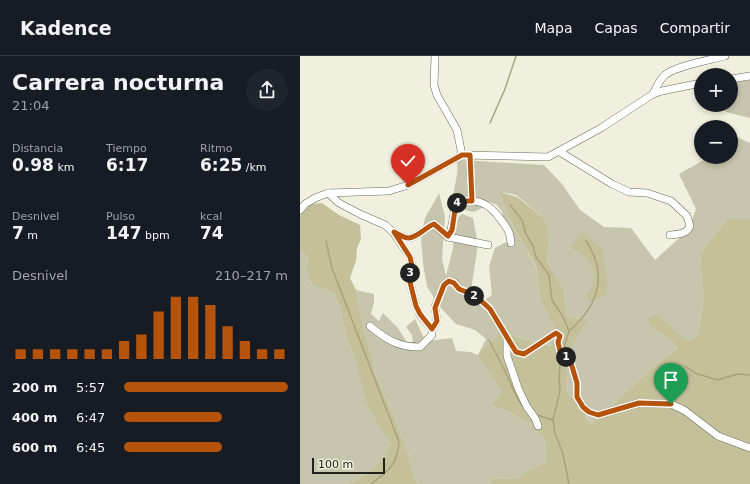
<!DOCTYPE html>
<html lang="es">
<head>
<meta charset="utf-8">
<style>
	body { margin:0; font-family:"DejaVu Sans",sans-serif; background:#20242c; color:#f1f3f6; height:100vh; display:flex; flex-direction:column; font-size:15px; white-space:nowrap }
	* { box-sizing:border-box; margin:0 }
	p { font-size:13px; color:#9ea1a6 }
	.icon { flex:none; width:22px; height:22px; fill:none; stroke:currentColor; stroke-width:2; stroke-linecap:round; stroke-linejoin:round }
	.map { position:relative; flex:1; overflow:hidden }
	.panel { display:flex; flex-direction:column; background:#171b24; width:300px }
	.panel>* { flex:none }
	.tools { position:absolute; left:394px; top:12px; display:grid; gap:8px }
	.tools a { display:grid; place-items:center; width:44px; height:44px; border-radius:50%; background:#171b24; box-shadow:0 2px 6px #0003; font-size:20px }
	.scale { position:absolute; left:12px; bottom:10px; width:73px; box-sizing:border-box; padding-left:4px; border:2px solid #21211b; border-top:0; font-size:11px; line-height:14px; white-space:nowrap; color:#21211b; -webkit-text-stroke:3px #f1f0de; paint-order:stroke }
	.pin { position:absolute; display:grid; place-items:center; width:34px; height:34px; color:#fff; margin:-41px -17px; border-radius:50% 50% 50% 0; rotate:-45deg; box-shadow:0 0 4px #0007 }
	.pin .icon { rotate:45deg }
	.km { position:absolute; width:20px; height:20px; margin:-10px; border-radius:50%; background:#222; color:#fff; font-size:11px; line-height:20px; text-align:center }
	.round { display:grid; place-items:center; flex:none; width:42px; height:42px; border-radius:21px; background:#20242c }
	.head { display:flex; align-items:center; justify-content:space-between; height:68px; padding:0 12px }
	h1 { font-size:22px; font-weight:600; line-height:30px }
	.metrics { display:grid; grid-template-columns:repeat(3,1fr); gap:6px; height:68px; padding:4px 12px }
	.metrics div { display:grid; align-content:center }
	.metrics b { font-size:17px; font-weight:600 }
	.metrics small { font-size:11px; font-weight:400 }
	.metrics p { font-size:11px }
	.chart { height:112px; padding:8px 12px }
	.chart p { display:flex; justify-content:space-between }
	.chart svg { width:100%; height:72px; margin-top:4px; stroke:#b45309; stroke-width:6 }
	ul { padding:0 12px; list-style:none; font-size:13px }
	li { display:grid; grid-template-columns:64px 48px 1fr; align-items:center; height:30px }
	li i { height:10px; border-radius:5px; background:#b45309 }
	header { display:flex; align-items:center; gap:24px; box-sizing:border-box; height:56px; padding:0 20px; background:#171b24; border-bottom:1px solid #363941 }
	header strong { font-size:19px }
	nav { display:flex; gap:22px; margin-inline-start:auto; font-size:14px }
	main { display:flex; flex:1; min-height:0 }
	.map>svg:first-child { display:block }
	.green { fill:#c7c5ae }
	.forest { fill:#c4c19a }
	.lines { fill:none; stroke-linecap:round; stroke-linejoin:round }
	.stream { stroke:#a6a37d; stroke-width:1.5 }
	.minor-casing { stroke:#6a695a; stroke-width:8 }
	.minor { stroke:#fff; stroke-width:7 }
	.route-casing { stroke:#fff; stroke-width:8 }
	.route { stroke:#b45309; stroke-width:5 }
</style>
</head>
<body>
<header>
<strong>Kadence</strong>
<nav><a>Mapa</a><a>Capas</a><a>Compartir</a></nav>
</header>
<main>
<section class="panel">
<div class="head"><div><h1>Carrera nocturna</h1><p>21:04</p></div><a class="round"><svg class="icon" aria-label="share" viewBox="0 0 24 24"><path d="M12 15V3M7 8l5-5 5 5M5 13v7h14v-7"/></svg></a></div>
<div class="metrics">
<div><p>Distancia</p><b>0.98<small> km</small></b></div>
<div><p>Tiempo</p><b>6:17</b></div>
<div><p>Ritmo</p><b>6:25<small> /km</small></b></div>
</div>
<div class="metrics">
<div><p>Desnivel</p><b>7<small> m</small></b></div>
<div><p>Pulso</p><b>147<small> bpm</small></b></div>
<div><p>kcal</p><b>74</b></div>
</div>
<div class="chart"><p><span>Desnivel</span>210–217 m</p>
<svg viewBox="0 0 160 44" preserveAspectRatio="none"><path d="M5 44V38M15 44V38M25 44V38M35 44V38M45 44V38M55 44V38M65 44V33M75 44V29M85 44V15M95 44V6M105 44V6M115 44V11M125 44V24M135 44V33M145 44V38M155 44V38"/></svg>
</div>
<ul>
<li><b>200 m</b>5:57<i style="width:100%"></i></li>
<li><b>400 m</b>6:47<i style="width:60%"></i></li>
<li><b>600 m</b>6:45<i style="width:60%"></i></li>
</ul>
</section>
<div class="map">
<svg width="450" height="428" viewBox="0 0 450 428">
	<rect width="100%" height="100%" fill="#f1f0de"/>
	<g class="green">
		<path d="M450,23V62L426,56L422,49H431V24Z"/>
		<path d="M432,79L450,87V163H427L400,197L403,247L398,279L388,285L357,258L353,273L371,284L378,292L359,306L290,369L281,346L268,339L266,299L288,262L273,263L267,259L264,234L247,205L250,180L244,162L216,139L198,135L216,176L236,210L240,242L259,282L251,290L201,276L202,335L190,349L203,353L231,368L246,386V406L229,414L216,423L192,422L190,428H119L114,420L108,398L95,362L75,318L72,299L64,275L56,234L74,238V246L71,258L79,265L83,257L98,272L106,285L113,289L112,279L106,271L115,263L123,280L127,285L152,282L156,295L171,296L178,299L186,283L175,274L156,268L141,252L127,231L123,207L121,183L125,162L139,137L145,161L142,203L146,220L153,192L155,164L162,158L173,162L178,189L171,234L176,242L183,245L192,239L189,210L195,192L208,185L202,156L197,149L189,146C174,159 172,158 155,148C150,134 160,121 157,106L161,104L244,109L262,128L280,154L304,171L331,172L355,204L389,173L396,153L379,118L409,101H431V80Z"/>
		<path d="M0,195L8,201L6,216L13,230L34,237L41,254L46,281L57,309L73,360L91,387L83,401L69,417L48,428H0Z"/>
	</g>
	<g class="forest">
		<path d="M198,135L217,141L244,162L250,180L247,205L264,234L267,259L273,263L289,262L266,299L268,339L280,346L290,369L359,306L378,292L371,284L353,273L347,263L357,258L388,285L398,279L403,247L400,197L427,163H450V428H190L192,422L216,423L229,414L246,406V386L231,368L203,353L190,349L202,335L178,299L201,276L250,290L259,282L240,242L236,209L216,176Z"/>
		<path d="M22,147L39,159L60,169L61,183L57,192L56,205L50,222L56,234L64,275L72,299L75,318L95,362L108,398L114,420L119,428H48L69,417L83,401L91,387L82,375L68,351L57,309L46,281L41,254L34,237L13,230L6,216L8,201L0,195V159L11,148Z"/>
		<path d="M282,176L301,191L307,220V238L290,246L286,240L295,225L293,214L287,204L280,196L270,191Z"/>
	</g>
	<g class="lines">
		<g class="stream">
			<path d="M190,67L205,33L216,0"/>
			<path d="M210,149L222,164L226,178L233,190L236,201L249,219L252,244L263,261L269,275L263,294"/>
			<path d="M26,185L32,212L99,386C97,410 89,414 71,428"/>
			<path d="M269,275C298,250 309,219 286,185"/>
			<path d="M189,284L205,315L216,340L224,352"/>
			<path d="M261,300L259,320L260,335L253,364L255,377L263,398L269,428"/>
			<path d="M385,310L395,317L417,324L438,318L450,319"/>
			<path d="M237,359L253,364"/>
		</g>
		<g class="minor-casing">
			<g id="minor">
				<path d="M135,0L134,29L137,39L157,74L162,99"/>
				<path d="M431,23L450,20"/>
				<path d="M353,38C356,32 359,24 365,19C375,10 410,4 425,0"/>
				<path d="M260,96L312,128L329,136L347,137L371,145L387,160L390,170C387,178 378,178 370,179"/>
				<path d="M170,99L172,145"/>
				<path d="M28,137L39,147L60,158L85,169L93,176L110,201L112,210L109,222L116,250L120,259L132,273V279L120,291C98,291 87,284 70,270"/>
				<path d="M0,154L5,148L15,142L28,137L89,135L108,129L162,99L248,101L301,72L353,38L362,35L401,27"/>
				<path d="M94,176C98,178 104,182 109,182C118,181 126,171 134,168L148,181L188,189"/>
				<path d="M148,181L151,174L156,147C177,141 189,147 201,164C208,173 210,176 211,187"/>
				<path d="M132,273L137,265L135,251L144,229L149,225L155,227L159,233L176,241L190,253L216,296L224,298L256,277L260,280L258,286L260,295L271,307L277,327V341L283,351L289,356L298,359L339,347L371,348L384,354L418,380L450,392"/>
				<path d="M207,282V300L218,332L227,351L235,362L238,370"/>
			</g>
		</g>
		<use href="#minor" class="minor"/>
	</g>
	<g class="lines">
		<g class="route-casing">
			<path id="route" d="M108,129L162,99H170L172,145H163L156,147L152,174L148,180L134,168C126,171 118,181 109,182C104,182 98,178 94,176L110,201L112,210L109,222L116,250L120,258L132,273L137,265L135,252L144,229L149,225L154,227L159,233L176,240L190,253L216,296L224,298L256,277L260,280L258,286L260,295L271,307L277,327V341L283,351L289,356L298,359L339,347L371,348"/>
		</g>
		<use href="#route" class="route"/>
	</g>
</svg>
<div class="tools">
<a>+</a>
<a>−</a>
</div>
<div class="scale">100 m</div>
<div class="pin" style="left:371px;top:348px;background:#1e9e55"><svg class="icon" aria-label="arrive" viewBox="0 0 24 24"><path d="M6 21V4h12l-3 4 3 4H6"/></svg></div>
<div class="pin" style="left:108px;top:129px;background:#d93025"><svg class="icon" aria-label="check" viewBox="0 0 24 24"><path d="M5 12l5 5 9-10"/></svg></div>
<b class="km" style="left:266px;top:301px">1</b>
<b class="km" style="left:174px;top:240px">2</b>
<b class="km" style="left:110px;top:217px">3</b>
<b class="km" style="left:157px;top:147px">4</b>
</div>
</main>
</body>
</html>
